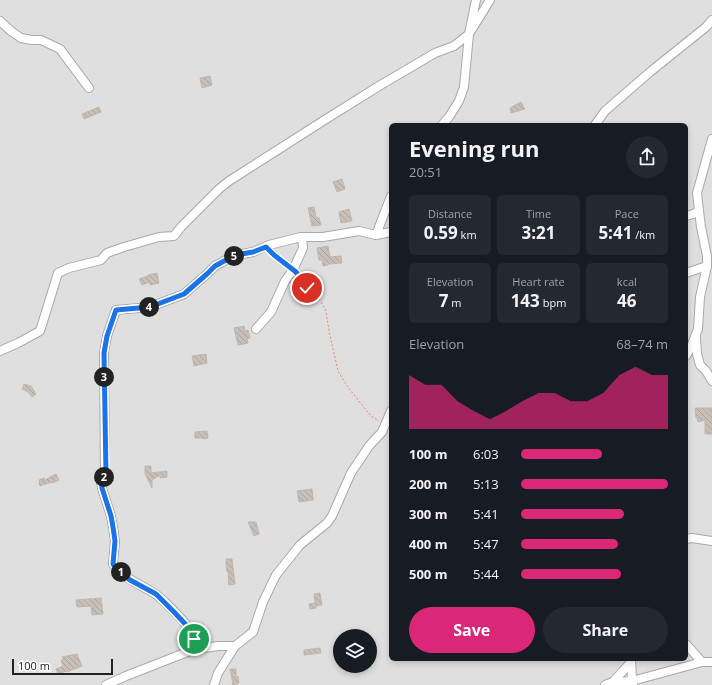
<!DOCTYPE html>
<html lang="en">
<head>
<meta charset="utf-8">
<style>
	body { margin:0; font-family:"Open Sans",sans-serif; background:#242831; color:#f1f3f6; height:100vh; display:flex; flex-direction:column; font-size:15px; white-space:nowrap }
	* { box-sizing:border-box; margin:0 }
	p { font-size:13px; color:#9ea1a6 }
	.icon { flex:none; width:22px; height:22px; fill:none; stroke:currentColor; stroke-width:2; stroke-linecap:round; stroke-linejoin:round }
	.map { position:relative; flex:1; overflow:hidden }
	.details { position:absolute; left:389px; top:123px; width:299px; height:538px; display:flex; flex-direction:column; background:#171b24; border-radius:6px; box-shadow:0 2px 6px #0003 }
	.details>* { flex:none }
	.buttons { position:absolute; left:333px; top:629px; display:grid; gap:8px }
	.buttons a { display:grid; place-items:center; width:44px; height:44px; border-radius:50%; background:#171b24; box-shadow:0 2px 6px #0003; font-size:20px }
	.scale { position:absolute; left:12px; bottom:10px; width:101px; box-sizing:border-box; padding-left:4px; border:2px solid #222; border-top:0; font-size:11px; line-height:14px; white-space:nowrap; color:#222; -webkit-text-stroke:3px #fff; paint-order:stroke }
	.pin { position:absolute; display:grid; place-items:center; width:34px; height:34px; color:#fff; margin:-17px; border:2px solid #fff; border-radius:50%; box-shadow:0 1px 4px #0007 }
	.km { position:absolute; width:20px; height:20px; margin:-10px; border-radius:50%; background:#222; color:#fff; font-size:11px; line-height:20px; text-align:center }
	.round { display:grid; place-items:center; flex:none; width:42px; height:42px; border-radius:21px; background:#242831 }
	.summary { display:flex; align-items:center; justify-content:space-between; height:68px; padding:0 20px }
	h1 { font-size:22px; font-weight:700; line-height:30px }
	.stats { display:grid; grid-template-columns:repeat(3,1fr); gap:6px; height:68px; padding:4px 20px }
	.stats div { display:grid; align-content:center; border-radius:6px; background:#242831; text-align:center }
	.stats b { font-size:17px; font-weight:700 }
	.stats small { font-size:11px; font-weight:400 }
	.stats p { font-size:11px }
	.chart { height:112px; padding:8px 20px }
	.chart p { display:flex; justify-content:space-between }
	.chart svg { width:100%; height:72px; margin-top:4px; fill:#db2777; opacity:.7 }
	.cta { display:flex; gap:8px; margin-top:auto; padding:8px 20px }
	.cta a { flex:1; height:46px; border-radius:24px; background:#db2777; color:#fff; font-size:16px; font-weight:700; line-height:46px; text-align:center }
	.cta a+a { background:#242831; color:#f1f3f6 }
	ul { padding:0 20px; list-style:none; font-size:13px }
	li { display:grid; grid-template-columns:64px 48px 1fr; align-items:center; height:30px }
	li i { height:10px; border-radius:5px; background:#db2777 }
	.map>svg:first-child { display:block }
	.residential { fill:#e0dfdf; fill-rule:evenodd }
	.building { fill:url(#building-back-hatch); stroke:#c4b6ab }
	.lines { fill:none; stroke-linecap:round; stroke-linejoin:round }
	.minor-casing { stroke:#a9a9a9; stroke-width:10 }
	.path { stroke:#fa8072; stroke-width:1; stroke-dasharray:2 2; stroke-linecap:butt }
	.minor { stroke:#fff; stroke-width:8 }
	.route-casing { stroke:#fff; stroke-width:8 }
	.route { stroke:#1a73e8; stroke-width:5 }
</style>
</head>
<body>
<div class="map">
<svg width="712" height="685" viewBox="0 0 712 685">
	<defs>
		<pattern id="building-back-hatch" width="6" height="6" patternUnits="userSpaceOnUse"><rect width="6" height="6" fill="#c7bfb8"/><path d="M-1 5l2 2M0 0l6 6M5-1l2 2" fill="none" stroke="#aba49e"/></pattern>
	</defs>
	<rect width="100%" height="100%" fill="#f2efe9"/>
	<path class="residential" d="M0,0H712V685H0ZM391,125H686V659H391ZM340,636H370V666H340Z"/>
	<g class="building">
		<path d="M210,76L212,85L202,88L200,78Z"/>
		<path d="M521,102L525,109L511,113L510,108Z"/>
		<path d="M99,107L101,112L84,119L82,114Z"/>
		<path d="M342,179L345,189L337,192L333,182Z"/>
		<path d="M314,207L316,217L319,218L321,225L312,226L308,208Z"/>
		<path d="M349,209L352,221L341,223L339,212Z"/>
		<path d="M328,246L330,257L341,256L342,263L328,264V265L323,266L322,260H319L317,248Z"/>
		<path d="M157,273L159,283L150,285V282L142,285L139,279L148,276V275Z"/>
		<path d="M244,326L245,331L248,330L250,338L247,339L248,343L238,345L234,328Z"/>
		<path d="M206,354L207,363L194,366L192,356Z"/>
		<path d="M24,384L31,386L36,394L32,397L28,392L22,389Z"/>
		<path d="M695,408H712V434H705V420L698,422L697,418H696Z"/>
		<path d="M207,431L208,438L203,439V438H195V432Z"/>
		<path d="M145,466H151V473L167,471V477L160,478V475L152,480V488L145,474Z"/>
		<path d="M56,474L59,480L53,483L52,482L40,486L39,483L40,482L39,480L44,478L45,480Z"/>
		<path d="M312,489L313,500L299,502L297,491Z"/>
		<path d="M248,522H256L259,534L254,536Z"/>
		<path d="M226,559H232L235,584L229,585L228,572H227L226,565Z"/>
		<path d="M320,593L322,605L316,606V608L310,609L309,604L315,603L314,594Z"/>
		<path d="M101,598L103,614L92,615L91,606L77,607L76,600Z"/>
		<path d="M320,648L321,653L304,655V650Z"/>
		<path d="M77,654L82,666L67,672L66,671L58,674L56,669L63,666L61,660L64,659L62,657Z"/>
		<path d="M230,669H236V677L238,676L239,683H237V685H233Z"/>
	</g>
	<g class="lines">
		<g class="minor-casing">
			<g id="minor">
				<path d="M0,21L11,31L21,38L32,40H41L60,49L89,88"/>
				<path d="M442,125L449,117L459,101L464,87L469,34L476,0"/>
				<path d="M595,125L605,111L650,72L706,27L712,20"/>
				<path d="M686,216L693,214L699,211L697,193L712,139"/>
				<path d="M376,235L391,196"/>
				<path d="M686,273L707,266"/>
				<path d="M256,329L271,312L285,281L293,270L303,248L302,237"/>
				<path d="M696,338L697,354L700,365L706,371L712,381"/>
				<path d="M0,351L18,343L40,331L58,273L69,268L101,260L107,253L124,247L159,237L174,236L181,227L219,189L229,181L323,121L379,86L435,53L454,46L469,34L490,0"/>
				<path d="M686,356L691,347L698,329L700,297L707,266V256L701,227L699,211"/>
				<path d="M686,539L692,538L712,541"/>
				<path d="M686,644L702,662H712"/>
				<path d="M195,649C194,642 193,635 189,628C183,620 162,598 154,593C138,583 125,579 113,564L115,541L113,527L111,516L102,488L101,480L105,475L104,353L107,336L116,310L150,307L184,294L207,274L215,266L226,260L236,255L253,252L269,245L301,237H323L359,231L376,235L391,232"/>
				<path d="M613,682L631,662"/>
				<path d="M106,685L126,676L195,649L219,646H235"/>
				<path d="M214,685L218,673L235,646L253,632L263,602L276,575L300,545L327,523L332,516L351,473L369,446L382,432L391,411"/>
				<path d="M605,685L613,682L632,681L631,659"/>
				<path d="M633,685L632,681L702,662"/>
			</g>
		</g>
		<g class="path">
			<path d="M271,252L287,265"/>
			<path d="M298,275L307,288L320,300L326,311L329,331L338,371L347,386L362,405L371,416L379,421"/>
		</g>
		<use href="#minor" class="minor"/>
	</g>
	<g class="lines">
		<g class="route-casing">
			<path id="route" d="M194,639L189,628L174,612L156,594L130,580L119,571L113,564L115,541L113,527L111,516L102,488L101,480L106,475L104,353L107,336L116,310L150,307L184,294L207,274L215,266L226,260L236,255L253,252L266,247L274,255L296,272L307,288"/>
		</g>
		<use href="#route" class="route"/>
	</g>
</svg>
<div class="buttons">
<a><svg class="icon" aria-label="layers" viewBox="0 0 24 24"><path d="M12 4l9 5-9 5-9-5zM3 14l9 5 9-5"/></svg></a>
</div>
<div class="scale">100 m</div>
<div class="pin" style="left:194px;top:639px;background:#1e9e55"><svg class="icon" aria-label="arrive" viewBox="0 0 24 24"><path d="M6 21V4h12l-3 4 3 4H6"/></svg></div>
<div class="pin" style="left:307px;top:288px;background:#d93025"><svg class="icon" aria-label="check" viewBox="0 0 24 24"><path d="M5 12l5 5 9-10"/></svg></div>
<b class="km" style="left:121px;top:572px">1</b>
<b class="km" style="left:104px;top:477px">2</b>
<b class="km" style="left:104px;top:377px">3</b>
<b class="km" style="left:149px;top:307px">4</b>
<b class="km" style="left:234px;top:256px">5</b>
<section class="details">
<div class="summary"><div><h1>Evening run</h1><p>20:51</p></div><a class="round"><svg class="icon" aria-label="share" viewBox="0 0 24 24"><path d="M12 15V3M7 8l5-5 5 5M5 13v7h14v-7"/></svg></a></div>
<div class="stats">
<div><p>Distance</p><b>0.59<small> km</small></b></div>
<div><p>Time</p><b>3:21</b></div>
<div><p>Pace</p><b>5:41<small> /km</small></b></div>
</div>
<div class="stats">
<div><p>Elevation</p><b>7<small> m</small></b></div>
<div><p>Heart rate</p><b>143<small> bpm</small></b></div>
<div><p>kcal</p><b>46</b></div>
</div>
<div class="chart"><p><span>Elevation</span>68–74 m</p>
<svg viewBox="0 0 160 44" preserveAspectRatio="none"><path d="M0 44V11L10 17L20 17L30 27L40 33L50 38L60 33L70 27L80 22L90 22L100 27L110 27L120 22L130 11L140 6L150 11L160 11V44z"/></svg>
</div>
<ul>
<li><b>100 m</b>6:03<i style="width:55%"></i></li>
<li><b>200 m</b>5:13<i style="width:100%"></i></li>
<li><b>300 m</b>5:41<i style="width:70%"></i></li>
<li><b>400 m</b>5:47<i style="width:66%"></i></li>
<li><b>500 m</b>5:44<i style="width:68%"></i></li>
</ul>
<div class="cta"><a>Save</a><a>Share</a></div>
</section>
</div>
</body>
</html>
